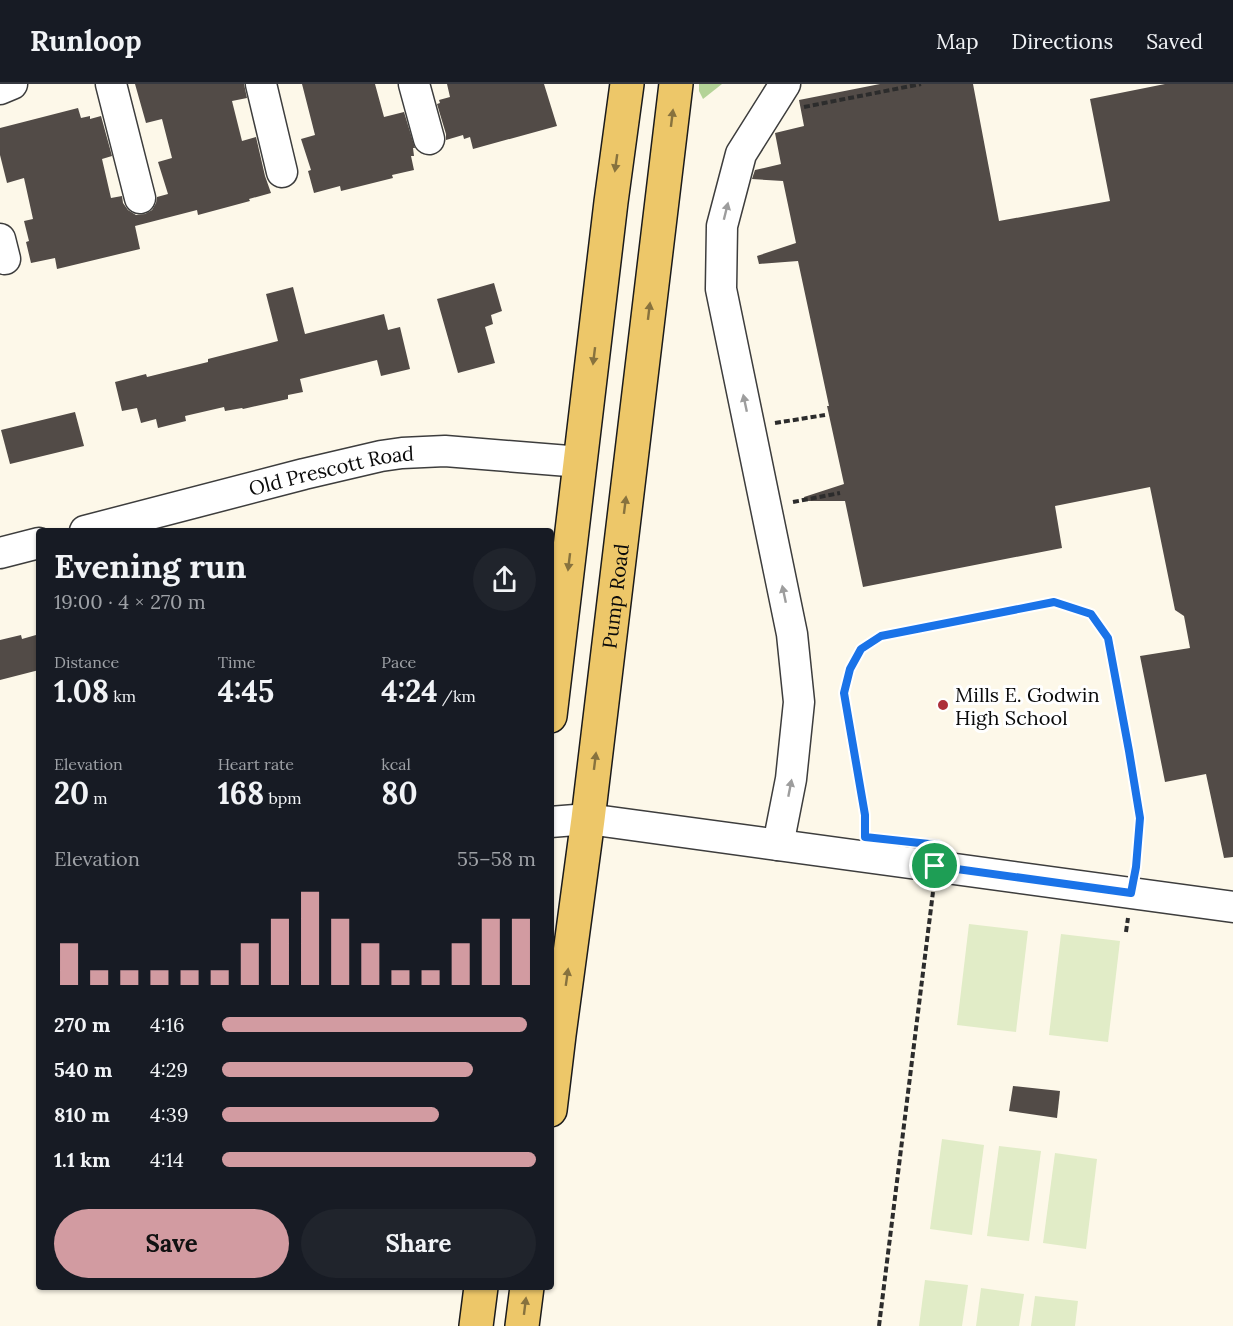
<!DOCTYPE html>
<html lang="en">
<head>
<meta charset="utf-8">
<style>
	body { margin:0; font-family:Lora,serif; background:#20242c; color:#f1f3f6; height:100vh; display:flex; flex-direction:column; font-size:22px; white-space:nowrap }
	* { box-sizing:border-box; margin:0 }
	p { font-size:20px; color:#9ea1a6 }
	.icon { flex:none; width:33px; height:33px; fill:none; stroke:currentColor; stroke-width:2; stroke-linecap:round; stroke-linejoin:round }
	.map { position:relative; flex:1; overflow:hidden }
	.panel { position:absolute; left:36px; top:444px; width:518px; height:762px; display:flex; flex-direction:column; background:#171b24; border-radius:6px; box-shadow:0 2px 4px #0004 }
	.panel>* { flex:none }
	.pin { position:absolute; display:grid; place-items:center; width:51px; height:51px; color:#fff; margin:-26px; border:3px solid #fff; border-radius:50%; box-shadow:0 2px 6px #0007 }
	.round { display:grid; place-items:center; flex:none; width:63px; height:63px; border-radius:32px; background:#20242c }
	.summary { display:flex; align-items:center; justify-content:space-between; height:102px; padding:0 18px }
	h1 { font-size:33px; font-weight:700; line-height:45px }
	.metrics { display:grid; grid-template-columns:repeat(3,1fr); gap:9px; height:102px; padding:6px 18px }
	.metrics div { display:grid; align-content:center }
	.metrics b { font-size:30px; font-weight:700 }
	.metrics small { font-size:16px; font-weight:400 }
	.metrics p { font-size:16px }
	.chart { height:168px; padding:12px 18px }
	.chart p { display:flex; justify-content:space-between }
	.chart svg { width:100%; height:108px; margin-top:6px; stroke:#d29ba1; stroke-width:6 }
	.primary-button { display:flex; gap:12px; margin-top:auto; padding:12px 18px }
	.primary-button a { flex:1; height:69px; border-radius:36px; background:#d29ba1; color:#111; font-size:24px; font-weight:700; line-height:69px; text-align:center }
	.primary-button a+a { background:#20242c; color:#f1f3f6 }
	ul { padding:0 18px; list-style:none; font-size:20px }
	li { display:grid; grid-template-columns:96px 72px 1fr; align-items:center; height:45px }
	li i { height:15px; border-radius:8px; background:#d29ba1 }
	header { display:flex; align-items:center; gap:36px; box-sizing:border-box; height:84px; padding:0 30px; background:#171b24; border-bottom:2px solid #363941 }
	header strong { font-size:28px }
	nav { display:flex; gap:33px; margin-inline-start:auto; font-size:21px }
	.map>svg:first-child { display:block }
	.forest { fill:#b4d397 }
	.pitch { fill:#e1ecc7 }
	.building { fill:#524b47 }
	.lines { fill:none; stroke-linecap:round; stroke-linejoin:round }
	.minor-casing { stroke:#3d3d3d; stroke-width:33 }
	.major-casing { stroke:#1b1b1b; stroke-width:36 }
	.path { stroke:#2c2c2c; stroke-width:4; stroke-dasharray:6 3; stroke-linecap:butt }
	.minor { stroke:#fff; stroke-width:30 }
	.major { stroke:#edc769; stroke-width:33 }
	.oneway { fill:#87723e }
	.oneway2 { fill:#9d9d9d }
	.route-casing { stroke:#fff; stroke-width:12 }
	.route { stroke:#1a73e8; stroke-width:8 }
	.poi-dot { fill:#ad2f3a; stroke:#fff; stroke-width:2 }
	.labels { text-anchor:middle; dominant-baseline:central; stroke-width:6; stroke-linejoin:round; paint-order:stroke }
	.street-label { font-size:20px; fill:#0a0a0a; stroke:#fff }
	.poi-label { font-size:20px; fill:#0a0a0a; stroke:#fff; text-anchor:start }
</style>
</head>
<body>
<header>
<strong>Runloop</strong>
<nav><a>Map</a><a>Directions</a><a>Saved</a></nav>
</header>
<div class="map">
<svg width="1233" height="1242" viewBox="0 0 1233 1242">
	<rect width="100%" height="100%" fill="#fdf8e9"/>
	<path class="forest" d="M699,0H722L703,15L699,7Z"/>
	<g class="pitch">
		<path d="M969,840L1028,847L1016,948L957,941Z"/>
		<path d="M1061,850L1120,857L1108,958L1049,951Z"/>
		<path d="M942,1055L984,1061L972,1151L930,1145Z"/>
		<path d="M999,1062L1041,1067L1029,1157L987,1152Z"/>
		<path d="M1055,1069L1097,1075L1086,1165L1043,1159Z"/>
		<path d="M925,1196L968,1201L962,1242H919Z"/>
		<path d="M981,1204L1024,1210L1019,1242H976Z"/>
		<path d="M1035,1212L1078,1217L1075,1242H1031Z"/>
	</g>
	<g class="building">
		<path d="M135,0H244L247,14L232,17L242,57L256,53L265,92L271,109L249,115L250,117L198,131L197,126L135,142L140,165L57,185L55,174L31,179L26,158L29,157L24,137L33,135L24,94L7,99L0,71V44L78,24L81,34L90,32V35L101,32L112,72L102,75L111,114L122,112L123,119L128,126L136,131L145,130L152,126L156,119L157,113L168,110L158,78L172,74L162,35L146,39Z"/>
		<path d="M302,0H375L384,33L404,28L415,64H413L414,72H411L414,86L392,91L393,94L341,107L340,102L314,109L308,87L311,86L301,55L315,51Z"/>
		<path d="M447,0H544L557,42L473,65L470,53L464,55L463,51L446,56V50L437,20L440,19L439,16L450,13Z"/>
		<path d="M880,0H973L999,137L1110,117L1090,15L1165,0H1233V773L1224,774L1206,690L1165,698L1140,572L1190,564L1184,532L1175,526L1150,403L1055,422L1062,464L863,503L845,417H805L804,413L844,400L827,322H829L798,177L759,180L757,172L796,159L783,97L752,95L755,86L781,80L775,49L804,42L799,16Z"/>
		<path d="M494,199L502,227L491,231L493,240L485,243L495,279L458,289L437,215Z"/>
		<path d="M293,203L305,250L384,230L388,246L400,243L410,285L381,292L377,276L300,295L303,308L288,311V315L243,325L242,324L225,327L224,323L185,332L186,337L158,344L156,335L141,339L137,324L122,327L115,298L146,290L147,293L208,278V275L278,257L266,210Z"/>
		<path d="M75,328L84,362L10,380L1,346Z"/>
		<path d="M21,551L22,555L36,551L39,562V586L0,596V556Z"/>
		<path d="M1013,1002L1060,1007L1057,1034L1009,1027Z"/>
	</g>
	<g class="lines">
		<g class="minor-casing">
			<g id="minor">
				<path d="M111,0L140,114"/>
				<path d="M261,0L282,88"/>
				<path d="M414,0L429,55"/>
				<path d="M0,5L12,0"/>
				<path d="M0,155L5,175"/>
				<path id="s1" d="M85,447L304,390L381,372L402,369L445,367L581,378"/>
				<path d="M0,469L39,459"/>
				<path d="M550,738L588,735L1233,823"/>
				<path d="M778,761L791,695L799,618L792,550L721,205L722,142L741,70L785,0"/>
			</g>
		</g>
		<g class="major-casing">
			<g id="major">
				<path d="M550,632L611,118L627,0"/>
				<path id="s2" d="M550,1026L559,951L588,735L676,0"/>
				<path d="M476,1242L481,1203"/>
				<path d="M522,1242L527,1203"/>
			</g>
		</g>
		<g class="path">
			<path d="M804,23L921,0"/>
			<path d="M775,339L825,331"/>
			<path d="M793,418L840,409"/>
			<path d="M865,745V731L844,610L850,585L861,565L881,552L1054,518L1091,530L1108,554L1129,667L1140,734L1136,783"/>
			<path d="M1126,848L1128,834"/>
			<path d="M879,1242L933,808"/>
		</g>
		<use href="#minor" class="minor"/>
		<use href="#major" class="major"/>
	</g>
	<defs><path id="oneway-solid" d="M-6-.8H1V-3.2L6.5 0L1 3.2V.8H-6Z" transform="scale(1.5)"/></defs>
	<g class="oneway">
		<use href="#oneway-solid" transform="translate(672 34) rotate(-83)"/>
		<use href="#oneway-solid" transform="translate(616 79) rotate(98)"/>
		<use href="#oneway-solid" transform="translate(649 227) rotate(-83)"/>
		<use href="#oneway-solid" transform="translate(594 272) rotate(97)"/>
		<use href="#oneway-solid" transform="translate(625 421) rotate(-83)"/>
		<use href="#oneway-solid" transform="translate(569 478) rotate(97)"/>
		<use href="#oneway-solid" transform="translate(595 677) rotate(-83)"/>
		<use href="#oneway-solid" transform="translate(567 893) rotate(-82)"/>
		<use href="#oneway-solid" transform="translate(525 1222) rotate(-83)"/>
	</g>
	<g class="oneway2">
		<use href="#oneway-solid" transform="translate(726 127) rotate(-76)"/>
		<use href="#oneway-solid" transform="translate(745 319) rotate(-102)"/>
		<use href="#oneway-solid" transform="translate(784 510) rotate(-102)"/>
		<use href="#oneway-solid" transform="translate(790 704) rotate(-79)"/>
	</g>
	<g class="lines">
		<g class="route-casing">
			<path id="route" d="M1054,518L1091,530L1108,554L1129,667L1140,734L1136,783L1131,809L935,782L938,761L865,753V731L844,609L850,585L861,565L881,552Z"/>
		</g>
		<use href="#route" class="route"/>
	</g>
	<circle class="poi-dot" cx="943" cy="621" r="6"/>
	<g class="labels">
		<g class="street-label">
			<text stroke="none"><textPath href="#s1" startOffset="254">Old Prescott Road</textPath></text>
			<text stroke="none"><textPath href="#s2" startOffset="518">Pump Road</textPath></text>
		</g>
		<g class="poi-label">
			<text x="955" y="610">Mills E. Godwin<tspan x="955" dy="23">High School</tspan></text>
		</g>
	</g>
</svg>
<div class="pin" style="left:935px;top:782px;background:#1e9e55"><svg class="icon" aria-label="arrive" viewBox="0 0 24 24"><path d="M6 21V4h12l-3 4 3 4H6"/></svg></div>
<section class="panel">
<div class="summary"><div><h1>Evening run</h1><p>19:00 · 4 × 270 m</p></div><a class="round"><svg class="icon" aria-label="share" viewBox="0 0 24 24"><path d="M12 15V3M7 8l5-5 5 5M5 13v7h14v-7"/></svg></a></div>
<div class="metrics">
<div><p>Distance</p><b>1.08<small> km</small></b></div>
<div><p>Time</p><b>4:45</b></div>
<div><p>Pace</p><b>4:24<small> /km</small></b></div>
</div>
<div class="metrics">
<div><p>Elevation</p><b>20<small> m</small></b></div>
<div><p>Heart rate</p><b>168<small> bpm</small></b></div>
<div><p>kcal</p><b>80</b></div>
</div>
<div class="chart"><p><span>Elevation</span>55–58 m</p>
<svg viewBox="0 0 160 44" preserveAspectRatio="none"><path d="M5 44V27M15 44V38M25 44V38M35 44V38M45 44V38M55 44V38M65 44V27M75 44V17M85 44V6M95 44V17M105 44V27M115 44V38M125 44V38M135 44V27M145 44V17M155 44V17"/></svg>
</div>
<ul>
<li><b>270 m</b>4:16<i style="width:97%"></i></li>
<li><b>540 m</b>4:29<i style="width:80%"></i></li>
<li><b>810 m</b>4:39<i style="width:69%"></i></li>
<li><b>1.1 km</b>4:14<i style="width:100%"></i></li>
</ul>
<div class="primary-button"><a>Save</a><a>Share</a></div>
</section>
</div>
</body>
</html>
